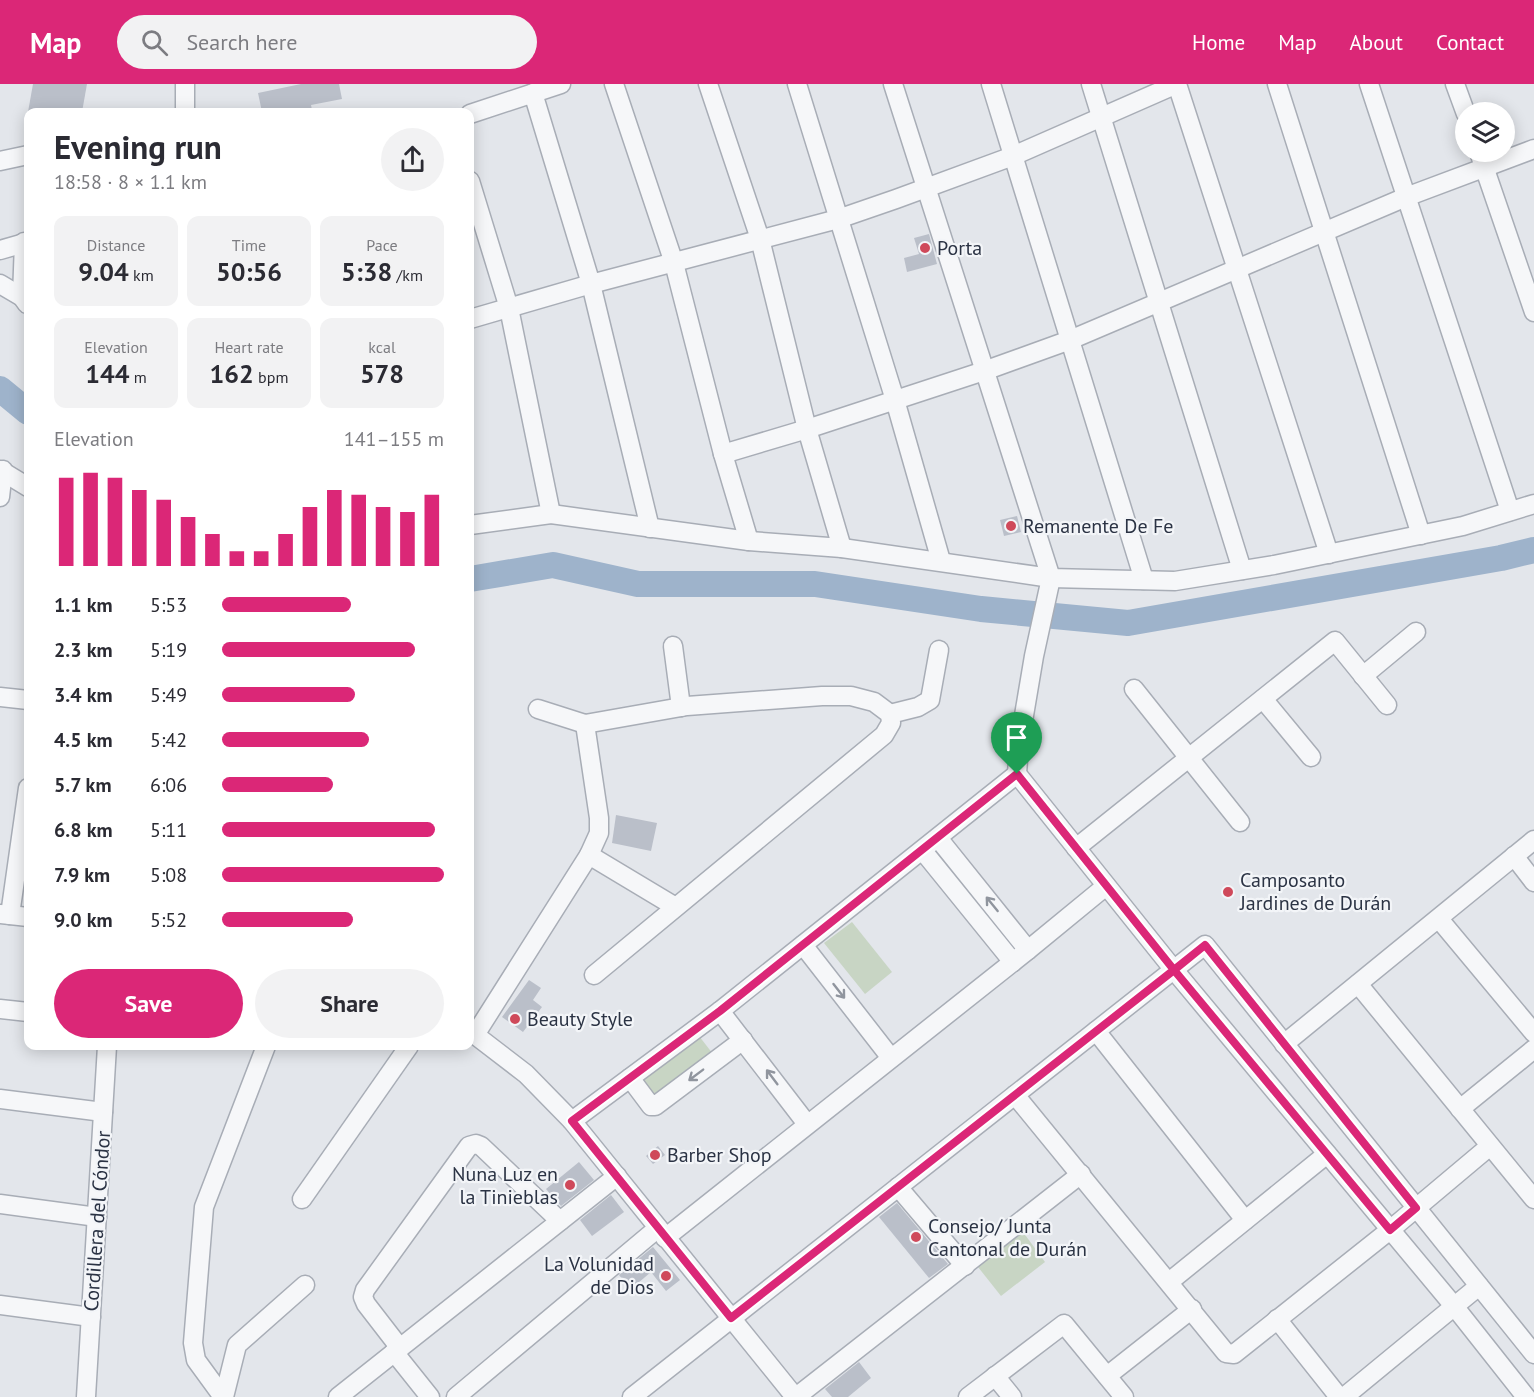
<!DOCTYPE html>
<html lang="en">
<head>
<meta charset="utf-8">
<style>
	body { margin:0; font-family:"PT Sans",sans-serif; background:#f2f2f3; color:#2b2b33; height:100vh; display:flex; flex-direction:column; font-size:22px; white-space:nowrap }
	* { box-sizing:border-box; margin:0 }
	p { font-size:20px; color:#7c7c81 }
	.icon { flex:none; width:33px; height:33px; fill:none; stroke:currentColor; stroke-width:2; stroke-linecap:round; stroke-linejoin:round }
	.map { position:relative; flex:1; overflow:hidden }
	.drawer { position:absolute; left:24px; top:24px; width:450px; height:942px; display:flex; flex-direction:column; background:#fff; border-radius:12px; box-shadow:0 3px 15px #0003 }
	.drawer>* { flex:none }
	.fabs { position:absolute; left:1455px; top:18px; display:grid; gap:12px }
	.fabs a { display:grid; place-items:center; width:60px; height:60px; border-radius:50%; background:#fff; box-shadow:0 3px 15px #0003; font-size:30px }
	.pin { position:absolute; display:grid; place-items:center; width:51px; height:51px; color:#fff; margin:-62px -26px; border-radius:50% 50% 50% 0; rotate:-45deg; box-shadow:0 0 6px #0007 }
	.pin .icon { rotate:45deg }
	.round { display:grid; place-items:center; flex:none; width:63px; height:63px; border-radius:32px; background:#f2f2f3 }
	.overview { display:flex; align-items:center; justify-content:space-between; height:102px; padding:0 30px }
	h1 { font-size:33px; font-weight:800; line-height:45px }
	.stats { display:grid; grid-template-columns:repeat(3,1fr); gap:9px; height:102px; padding:6px 30px }
	.stats div { display:grid; align-content:center; border-radius:12px; background:#f2f2f3; text-align:center }
	.stats b { font-size:26px; font-weight:800 }
	.stats small { font-size:16px; font-weight:400 }
	.stats p { font-size:16px }
	.chart { height:168px; padding:12px 30px }
	.chart p { display:flex; justify-content:space-between }
	.chart svg { width:100%; height:108px; margin-top:6px; stroke:#db2777; stroke-width:6 }
	.primary-button { display:flex; gap:12px; margin-top:auto; padding:12px 30px }
	.primary-button a { flex:1; height:69px; border-radius:36px; background:#db2777; color:#fff; font-size:24px; font-weight:800; line-height:69px; text-align:center }
	.primary-button a+a { background:#f2f2f3; color:#2b2b33 }
	ul { padding:0 30px; list-style:none; font-size:20px }
	li { display:grid; grid-template-columns:96px 72px 1fr; align-items:center; height:45px }
	li i { height:15px; border-radius:8px; background:#db2777 }
	header { display:flex; align-items:center; gap:36px; box-sizing:border-box; height:84px; padding:0 30px; background:#db2777; color:#fff }
	header strong { font-size:28px }
	nav { display:flex; gap:33px; margin-inline-start:auto; font-size:21px }
	.search { width:420px; height:54px; background:#f2f2f3; display:flex; align-items:center; gap:15px; box-sizing:border-box; padding:0 21px; border-radius:33px; color:#7c7c81; font-size:22px }
	.map>svg:first-child { display:block }
	.green { fill:#c8d5c4 }
	.lines { fill:none; stroke-linecap:round; stroke-linejoin:round }
	.river { stroke:#9eb3cb; stroke-width:26 }
	.building { fill:#babfc9 }
	.minor-casing { stroke:#a8adb6; stroke-width:21 }
	.minor { stroke:#f6f7f9; stroke-width:18 }
	.oneway { stroke:#90959e }
	.route-casing { stroke:#fff; stroke-width:12 }
	.route { stroke:#db2777; stroke-width:8 }
	.poi-dot { fill:#cf495a; stroke:#f3f5f8; stroke-width:2 }
	.labels { text-anchor:middle; dominant-baseline:central; stroke-width:4.5; stroke-linejoin:round; paint-order:stroke }
	.poi-label { font-size:20px; fill:#2b3344; stroke:#f3f5f8; text-anchor:start }
	.street-label { font-size:20px; fill:#2b3344; stroke:#f3f5f8 }
</style>
</head>
<body>
<header>
<strong>Map</strong>
<div class="search"><svg class="icon" aria-label="search" viewBox="0 0 24 24"><circle cx="10" cy="10" r="6"/><path d="M15 15l6 6"/></svg>Search here</div>
<nav><a>Home</a><a>Map</a><a>About</a><a>Contact</a></nav>
</header>
<div class="map">
<svg width="1534" height="1313" viewBox="0 0 1534 1313">
	<rect width="100%" height="100%" fill="#e3e6eb"/>
	<g class="green">
		<path d="M852,838L892,888L865,910L824,859Z"/>
		<path d="M699,952L713,970L651,1019L637,1001Z"/>
		<path d="M1023,1148L1045,1178L1001,1212L978,1183Z"/>
	</g>
	<g class="lines">
		<g class="river">
			<path d="M0,305L28,328"/>
			<path d="M470,495L553,481L638,500H815L981,525L1128,539L1501,474L1534,466"/>
		</g>
	</g>
	<g class="building">
		<path d="M33,0H87L82,28H28Z"/>
		<path d="M301,0H339L342,15L311,21L312,26L301,28H262L258,9Z"/>
		<path d="M929,150L937,180L907,188L904,174L919,170L914,154Z"/>
		<path d="M1017,432L1021,448L1004,452L1000,436Z"/>
		<path d="M616,731L657,739L651,767L612,759Z"/>
		<path d="M529,896L541,904L533,916L542,923L523,948L502,933Z"/>
		<path d="M658,1062L665,1071L653,1080L646,1072Z"/>
		<path d="M579,1078L594,1096L561,1122L546,1105Z"/>
		<path d="M611,1111L624,1128L592,1152L580,1136Z"/>
		<path d="M897,1119L948,1180L929,1194L879,1133Z"/>
		<path d="M653,1163L680,1196L666,1207L651,1188L631,1205L619,1191Z"/>
		<path d="M859,1278L871,1294L848,1313H832L825,1305Z"/>
	</g>
	<g class="lines">
		<g class="minor-casing">
			<g id="minor">
				<path d="M185,0V28"/>
				<path d="M614,0L674,179L723,370L749,457"/>
				<path d="M708,0L760,155L807,345L842,464"/>
				<path d="M797,0L895,316L941,477"/>
				<path d="M893,0L1051,494L1034,572L1019,661L1017,690L1174,886L1454,1222L1526,1313"/>
				<path d="M991,0L1144,496"/>
				<path d="M1091,0L1242,486"/>
				<path d="M1177,0L1329,470"/>
				<path d="M1277,0L1421,451"/>
				<path d="M1369,0L1510,427"/>
				<path d="M1455,0L1466,30"/>
				<path d="M533,9L591,200L650,444"/>
				<path d="M470,30L561,0"/>
				<path d="M1479,68L1534,228"/>
				<path d="M0,77L28,71"/>
				<path d="M470,97L509,224L551,430"/>
				<path d="M0,166L28,158"/>
				<path d="M0,200L22,213L27,220"/>
				<path d="M22,213L24,158"/>
				<path d="M470,235L591,200L838,135L896,115L1013,72L1177,0"/>
				<path d="M723,370L807,345L984,287L1070,256L1406,113L1534,65"/>
				<path d="M0,386L28,403"/>
				<path d="M0,413L3,386"/>
				<path d="M470,441L551,430L749,457L842,464L1051,494L1175,497L1274,481L1463,442L1534,420"/>
				<path d="M673,562L681,623"/>
				<path d="M1363,592L1416,548"/>
				<path d="M1134,605L1240,738"/>
				<path d="M0,613L28,616"/>
				<path d="M1263,615L1311,673"/>
				<path d="M538,625L585,640L687,622L822,612H851L874,618L890,630L891,639L884,651L594,891"/>
				<path d="M890,630L918,623L930,616L939,566"/>
				<path d="M938,754L1028,866"/>
				<path d="M1076,764L1335,557L1387,621"/>
				<path d="M923,767L1013,878"/>
				<path d="M589,771L674,822"/>
				<path d="M1514,772L1534,798"/>
				<path d="M0,830L28,833"/>
				<path d="M10,831L28,704"/>
				<path d="M1439,835L1534,949"/>
				<path d="M803,861L891,974"/>
				<path d="M1358,900L1534,1115"/>
				<path d="M0,925L28,928"/>
				<path d="M720,927L807,1040"/>
				<path d="M470,947L526,990L572,1037L795,1313"/>
				<path d="M1096,947L1245,1136"/>
				<path d="M475,951L589,771L599,749V734L585,640"/>
				<path d="M1284,960L1534,756"/>
				<path d="M630,994L651,1022H655L743,956"/>
				<path d="M1015,1011L1226,1269L1234,1270L1390,1146L1490,1062"/>
				<path d="M0,1015L103,1028"/>
				<path d="M1460,1025L1534,965"/>
				<path d="M572,1037L720,927L1017,690"/>
				<path d="M898,1103L965,1182"/>
				<path d="M302,1115L409,962"/>
				<path d="M0,1120L97,1133"/>
				<path d="M665,1154L1028,866L1106,802"/>
				<path d="M1169,1198L1327,1070"/>
				<path d="M0,1221L91,1233"/>
				<path d="M1277,1235L1339,1313"/>
				<path d="M400,1264L366,1220L363,1213L365,1206L469,1062L476,1060L481,1062L560,1137"/>
				<path d="M394,1268L430,1313"/>
				<path d="M995,1292L1012,1313"/>
				<path d="M1107,1292L1192,1225"/>
				<path d="M86,1313L107,962"/>
				<path d="M223,1313L196,1276L193,1259L204,1123L266,962"/>
				<path d="M224,1313L237,1261L305,1201"/>
				<path d="M338,1313L617,1092"/>
				<path d="M456,1313L658,1144"/>
				<path d="M632,1313L1205,861L1534,1270"/>
				<path d="M796,1313L1081,1090"/>
				<path d="M968,1313L1064,1240L1124,1313"/>
				<path d="M1344,1313L1479,1202"/>
			</g>
		</g>
		<use href="#minor" class="minor"/>
	</g>
	<defs><path id="oneway-shaft" d="M-6 0H5M1.5-3L5.5 0L1.5 3" fill="none" stroke-width="1.6" stroke-linecap="round" stroke-linejoin="round" transform="scale(1.5)"/></defs>
	<g class="oneway">
		<use href="#oneway-shaft" transform="translate(992 820) rotate(-129)"/>
		<use href="#oneway-shaft" transform="translate(839 907) rotate(52)"/>
		<use href="#oneway-shaft" transform="translate(696 991) rotate(143)"/>
		<use href="#oneway-shaft" transform="translate(772 993) rotate(-127)"/>
	</g>
	<g class="lines">
		<g class="route-casing">
			<path id="route" d="M1017,690L720,927L572,1037L731,1234L1174,886L1205,861L1416,1124L1390,1146L1174,886L1017,690"/>
		</g>
		<use href="#route" class="route"/>
	</g>
	<g class="poi-dot">
		<circle cx="925" cy="164" r="6"/>
		<circle cx="1011" cy="442" r="6"/>
		<circle cx="1228" cy="808" r="6"/>
		<circle cx="515" cy="935" r="6"/>
		<circle cx="655" cy="1071" r="6"/>
		<circle cx="570" cy="1101" r="6"/>
		<circle cx="916" cy="1153" r="6"/>
		<circle cx="666" cy="1192" r="6"/>
	</g>
	<g class="labels">
		<g class="poi-label">
			<text x="937" y="164">Porta</text>
			<text x="1023" y="442">Remanente De Fe</text>
			<text x="1240" y="796">Camposanto<tspan x="1240" dy="23">Jardines de Durán</tspan></text>
			<text x="527" y="935">Beauty Style</text>
			<text x="667" y="1071">Barber Shop</text>
			<text x="558" y="1090" text-anchor="end">Nuna Luz en<tspan x="558" dy="23">la Tinieblas</tspan></text>
			<text x="928" y="1142">Consejo/ Junta<tspan x="928" dy="23">Cantonal de Durán</tspan></text>
			<text x="654" y="1180" text-anchor="end">La Volunidad<tspan x="654" dy="23">de Dios</tspan></text>
		</g>
		<g class="street-label">
			<text transform="translate(97 1137) rotate(-86)">Cordillera del Cóndor</text>
		</g>
	</g>
</svg>
<div class="fabs">
<a><svg class="icon" aria-label="layers" viewBox="0 0 24 24"><path d="M12 4l9 5-9 5-9-5zM3 14l9 5 9-5"/></svg></a>
</div>
<div class="pin" style="left:1017px;top:690px;background:#1e9e55"><svg class="icon" aria-label="arrive" viewBox="0 0 24 24"><path d="M6 21V4h12l-3 4 3 4H6"/></svg></div>
<section class="drawer">
<div class="overview"><div><h1>Evening run</h1><p>18:58 · 8 × 1.1 km</p></div><a class="round"><svg class="icon" aria-label="share" viewBox="0 0 24 24"><path d="M12 15V3M7 8l5-5 5 5M5 13v7h14v-7"/></svg></a></div>
<div class="stats">
<div><p>Distance</p><b>9.04<small> km</small></b></div>
<div><p>Time</p><b>50:56</b></div>
<div><p>Pace</p><b>5:38<small> /km</small></b></div>
</div>
<div class="stats">
<div><p>Elevation</p><b>144<small> m</small></b></div>
<div><p>Heart rate</p><b>162<small> bpm</small></b></div>
<div><p>kcal</p><b>578</b></div>
</div>
<div class="chart"><p><span>Elevation</span>141–155 m</p>
<svg viewBox="0 0 160 44" preserveAspectRatio="none"><path d="M5 44V8M15 44V6M25 44V8M35 44V13M45 44V17M55 44V24M65 44V31M75 44V38M85 44V38M95 44V31M105 44V20M115 44V13M125 44V15M135 44V20M145 44V22M155 44V15"/></svg>
</div>
<ul>
<li><b>1.1 km</b>5:53<i style="width:58%"></i></li>
<li><b>2.3 km</b>5:19<i style="width:87%"></i></li>
<li><b>3.4 km</b>5:49<i style="width:60%"></i></li>
<li><b>4.5 km</b>5:42<i style="width:66%"></i></li>
<li><b>5.7 km</b>6:06<i style="width:50%"></i></li>
<li><b>6.8 km</b>5:11<i style="width:96%"></i></li>
<li><b>7.9 km</b>5:08<i style="width:100%"></i></li>
<li><b>9.0 km</b>5:52<i style="width:59%"></i></li>
</ul>
<div class="primary-button"><a>Save</a><a>Share</a></div>
</section>
</div>
</body>
</html>
